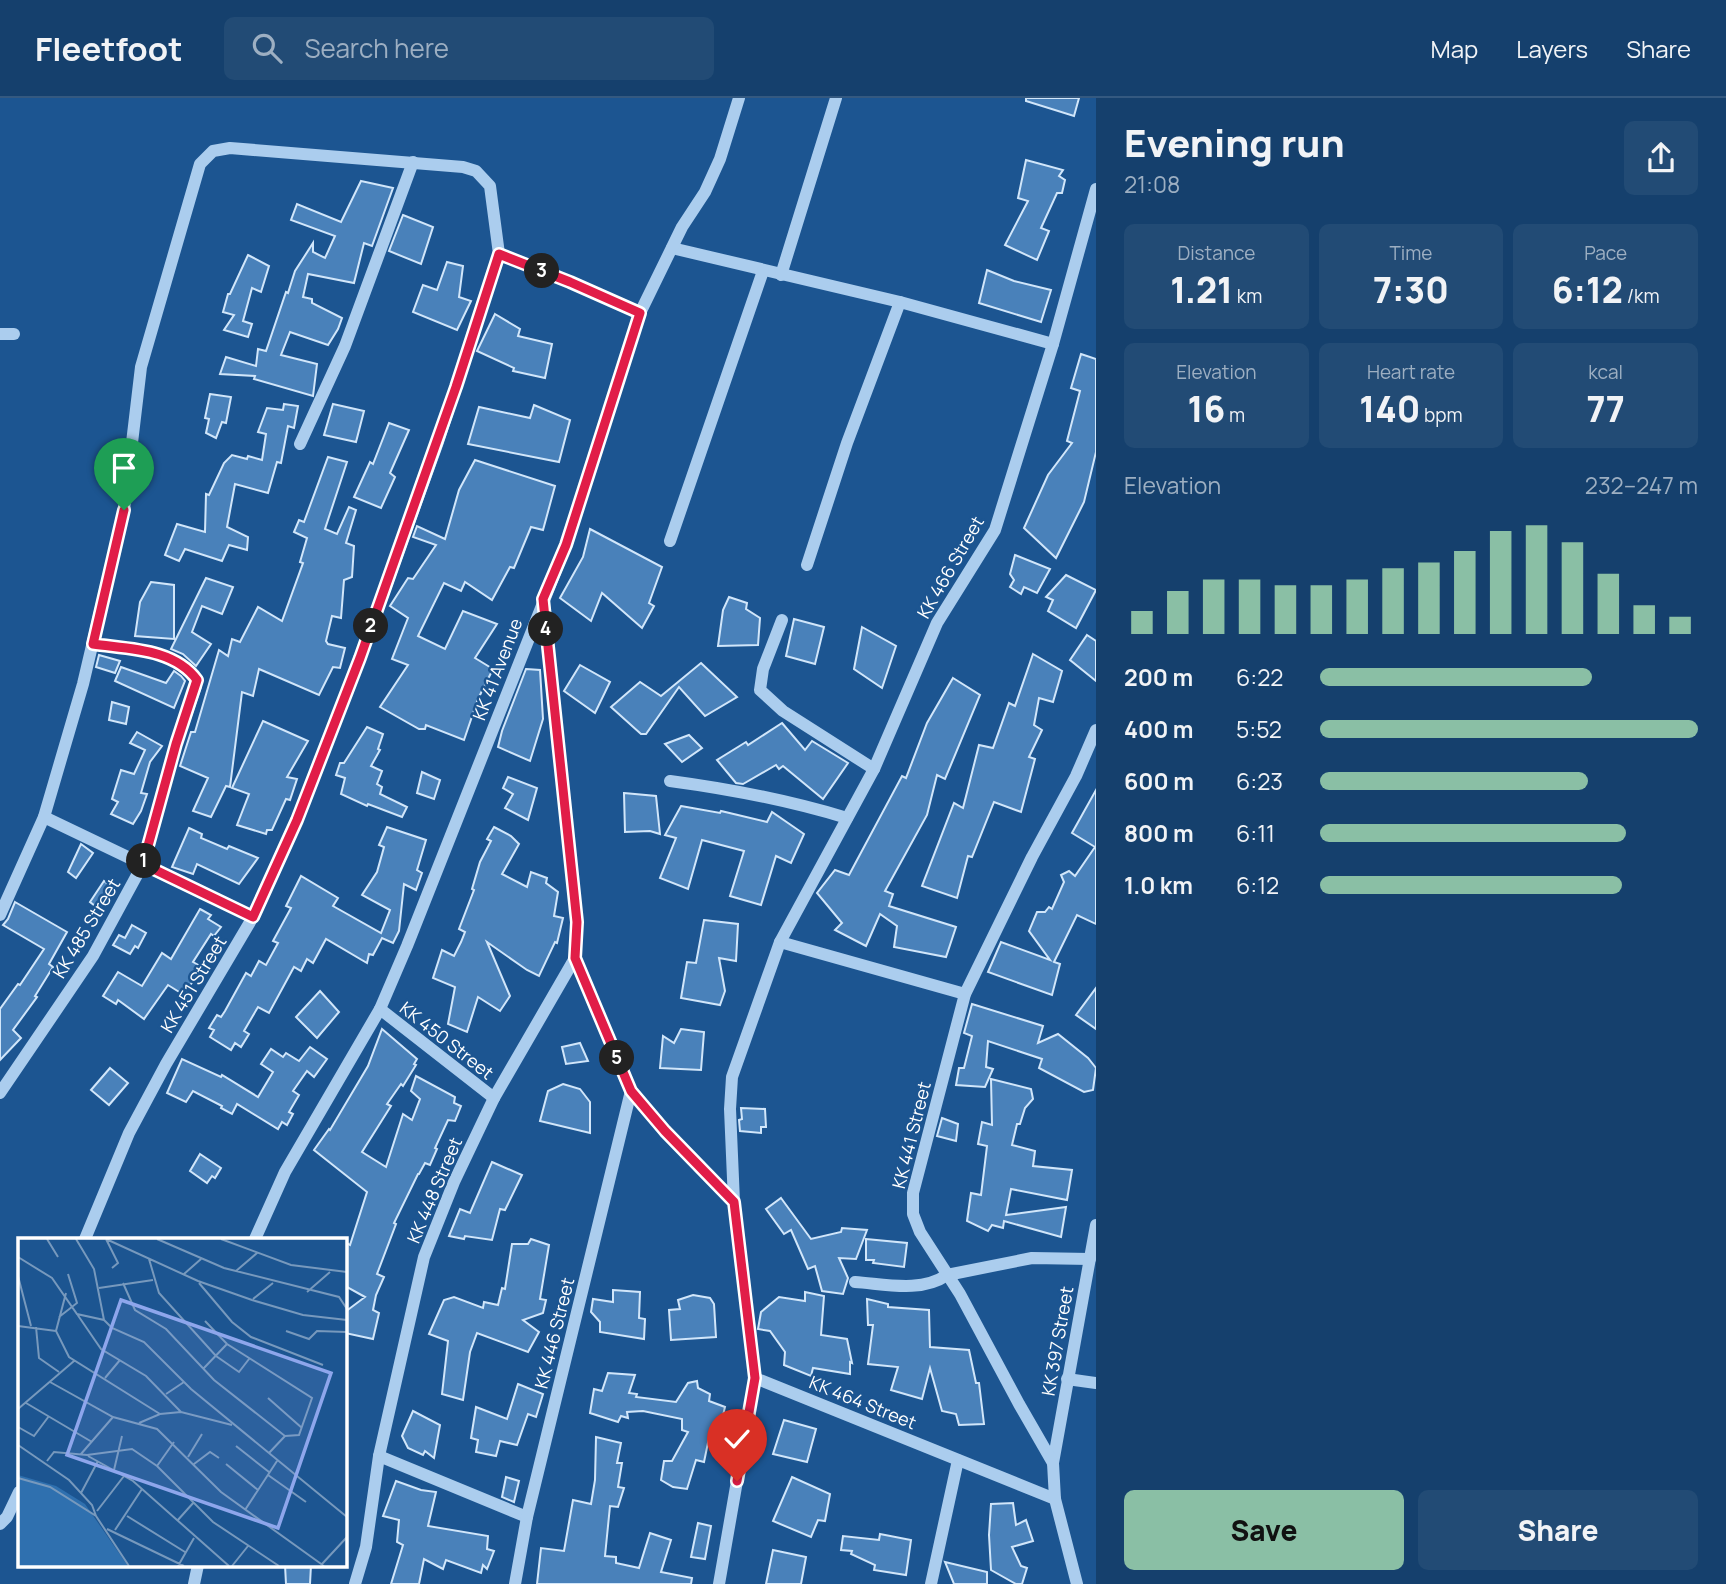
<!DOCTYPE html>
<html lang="en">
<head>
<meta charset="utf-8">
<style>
	body { margin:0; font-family:Manrope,sans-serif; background:#224b75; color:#f1f3f6; height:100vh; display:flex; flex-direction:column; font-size:26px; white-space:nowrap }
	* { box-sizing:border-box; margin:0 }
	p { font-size:23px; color:#9dafc2 }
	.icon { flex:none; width:38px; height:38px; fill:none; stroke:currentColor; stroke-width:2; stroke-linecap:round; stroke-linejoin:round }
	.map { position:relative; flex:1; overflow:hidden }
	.panel { display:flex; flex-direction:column; background:#15406d; width:630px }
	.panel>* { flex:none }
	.pin { position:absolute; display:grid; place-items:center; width:60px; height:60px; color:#fff; margin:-72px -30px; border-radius:50% 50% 50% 0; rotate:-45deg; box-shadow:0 0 7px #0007 }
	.pin .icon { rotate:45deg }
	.km { position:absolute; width:35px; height:35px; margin:-18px; border-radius:50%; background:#222; color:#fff; font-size:19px; line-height:35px; text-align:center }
	.round { display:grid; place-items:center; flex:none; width:74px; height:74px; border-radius:10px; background:#224b75 }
	.head { display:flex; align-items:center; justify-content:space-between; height:119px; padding:0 28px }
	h1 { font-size:38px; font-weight:800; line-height:52px }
	.stats { display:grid; grid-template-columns:repeat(3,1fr); gap:10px; height:119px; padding:7px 28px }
	.stats div { display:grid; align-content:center; border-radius:10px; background:#224b75; text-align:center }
	.stats b { font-size:35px; font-weight:800 }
	.stats small { font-size:19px; font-weight:400 }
	.stats p { font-size:19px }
	.chart { height:196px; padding:14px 28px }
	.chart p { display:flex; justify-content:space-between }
	.chart svg { width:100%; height:126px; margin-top:7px; stroke:#8abfa5; stroke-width:6 }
	.action { display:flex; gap:14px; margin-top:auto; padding:14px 28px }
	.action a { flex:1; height:80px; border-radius:10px; background:#8abfa5; color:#111; font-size:28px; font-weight:800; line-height:80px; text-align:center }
	.action a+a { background:#224b75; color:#f1f3f6 }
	ul { padding:0 28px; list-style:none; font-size:23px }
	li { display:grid; grid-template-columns:112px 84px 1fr; align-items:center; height:52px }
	li i { height:18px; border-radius:9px; background:#8abfa5 }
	header { display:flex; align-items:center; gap:42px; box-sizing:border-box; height:98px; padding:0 35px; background:#15406d; border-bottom:2px solid #345980 }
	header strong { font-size:33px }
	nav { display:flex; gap:38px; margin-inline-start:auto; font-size:24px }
	.search { width:490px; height:63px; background:#224b75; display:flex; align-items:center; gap:18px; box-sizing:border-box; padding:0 24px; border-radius:10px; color:#9dafc2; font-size:26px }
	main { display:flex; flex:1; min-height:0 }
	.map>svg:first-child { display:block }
	.building { fill:#4981ba; stroke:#d1e6fa; stroke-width:2 }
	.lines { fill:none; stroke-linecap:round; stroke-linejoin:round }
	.minor { stroke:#abcdee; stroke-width:12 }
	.route-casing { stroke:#fff; stroke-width:14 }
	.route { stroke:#e11d48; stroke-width:9 }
	.labels { text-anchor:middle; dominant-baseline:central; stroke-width:5; stroke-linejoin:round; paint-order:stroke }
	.street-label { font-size:18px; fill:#fff; stroke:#1c5591 }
	.inset-road { fill:none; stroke:#7799bd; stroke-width:2 }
	.view { fill:#8ea6ec; fill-opacity:0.15; stroke:#8ea6ec; stroke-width:3.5 }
	.inset-edge { fill:none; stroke:#fff; stroke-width:3.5 }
</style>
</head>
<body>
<header>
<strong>Fleetfoot</strong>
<div class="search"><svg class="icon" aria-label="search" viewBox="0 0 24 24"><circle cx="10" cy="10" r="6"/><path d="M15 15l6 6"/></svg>Search here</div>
<nav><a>Map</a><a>Layers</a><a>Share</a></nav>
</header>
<main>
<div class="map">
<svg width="1096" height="1486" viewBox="0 0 1096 1486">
	<rect width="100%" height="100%" fill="#1c5591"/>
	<g class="building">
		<path d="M1026,0H1079L1074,18L1026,3Z"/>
		<path d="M1026,62L1063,72L1059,78L1065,82L1062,95H1057L1041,130L1049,133L1037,162L1005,147L1028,103L1018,100Z"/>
		<path d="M361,83L393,90L372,148L364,145L354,185L308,176L303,199L312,201V205L342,220L338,231L328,247L290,234L281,257L317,266L313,298L254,281L255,278L220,276L226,259L256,268L258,251L266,253L286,194L288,195L295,173L313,145V154L325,160L335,138L291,122L297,106L341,124Z"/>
		<path d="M403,117L433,129L421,166L389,153Z"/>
		<path d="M248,157L269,168L261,194L252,190L243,223L252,226L248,239L224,232L234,217L223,214L228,196H230Z"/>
		<path d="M447,164L463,168L459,199L471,203L457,232L413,214L423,187L437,192Z"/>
		<path d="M987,172L1014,183L1051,192L1041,224L979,205Z"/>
		<path d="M495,216L520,231L518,238L552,246L545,280L513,273L514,270L477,253Z"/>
		<path d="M1081,256L1096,261V354L1084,404L1056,460L1024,430L1048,377L1072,345L1067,343L1080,293L1071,290Z"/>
		<path d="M210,296L231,299L226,325L222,324L216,340L206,335L209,321L205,320Z"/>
		<path d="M284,306L298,308L294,330L288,328L281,365L277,364L268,395L235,386L227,429L248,439L247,452L229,447L222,463L185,451L179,463L165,457L177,426L205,434L206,396L209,397L224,365L232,357L247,361L248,358L262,362L266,336L258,334L267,310L283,312Z"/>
		<path d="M333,306L364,313L356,344L324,337Z"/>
		<path d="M534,307L570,322L559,364L468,346L479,309L530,320Z"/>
		<path d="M389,325L409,332L390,375L395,379L381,410L354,399L370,364L373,366Z"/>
		<path d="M328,359L347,364L325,431L337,436L349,409L356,412L346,445L354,448L352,479L344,482L341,520L332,518L326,543L328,546L345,550L340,570L333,569L319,597L259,571L253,598L242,594L230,689L226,688L211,719L193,713L208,680L180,668L191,634H195L219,552L228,558L232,541L240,544L258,509L282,523L303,465L300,464L307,440L294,434L299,422L304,424Z"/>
		<path d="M475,362L555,388L543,432L531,429L514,470L510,469L492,502L465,484L461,493L444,485L418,538L445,551L463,513L497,526L475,560L493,571L478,601L464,642L426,627L425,631H419L380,609L408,567L392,561L408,520L390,508L408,480L413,481L436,447L413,439L417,428L445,441L459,392Z"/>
		<path d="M590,431L662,469L649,505L654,508L642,530L602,495L591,523L560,500L583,459Z"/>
		<path d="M1015,457L1050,471L1037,495L1024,489L1021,496L1010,489L1014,482L1010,476Z"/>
		<path d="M1066,477L1096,492L1076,530L1048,513L1053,502L1046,499Z"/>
		<path d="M206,480L233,489L222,516L202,508L192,534L211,546L196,568L183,556L171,551Z"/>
		<path d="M151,484L174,487V541L135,538L140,504Z"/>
		<path d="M729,499L747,505L746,511L760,520L758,547L718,548L723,512Z"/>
		<path d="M794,521L824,529L815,566L786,558Z"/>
		<path d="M862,529L896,548L882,590L854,571Z"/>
		<path d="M1087,537L1096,543V583L1070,562Z"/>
		<path d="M1033,556L1062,573L1053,604L1039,600L1034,627L1042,632L1029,659L1035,661L1021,714L994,704L972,759L968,758L957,800L922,788L954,705L963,710L979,647L993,650L1009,605L1015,608Z"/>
		<path d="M99,557L120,563L115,575L96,569Z"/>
		<path d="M701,565L737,599L705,618L679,589L646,636H641L611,609L640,584L661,598Z"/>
		<path d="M580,567L610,584L595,615L564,593Z"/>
		<path d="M121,569L166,585L174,573L181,578L185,583L174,610L115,583Z"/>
		<path d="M526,571L540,572L543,621L530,663L498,649L502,633Z"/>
		<path d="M953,580L980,597L945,681L937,677L927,717L885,793L893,796L889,808L956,829L946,859L894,849L897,828L880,816L866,848L835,832L842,825L817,795L835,772L849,777L902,678L906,680L927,625Z"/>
		<path d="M112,604L129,609L126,626L109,622Z"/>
		<path d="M263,623L308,643L287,679L297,681L290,702L286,701L272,732H267L266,736L237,727L249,696L232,690Z"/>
		<path d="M782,625L805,652L812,643L848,665L823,701L783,668L779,671L776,667L743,686L736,685L717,662L746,644L748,647Z"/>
		<path d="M367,629L383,636L378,651L380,652L371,668L382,673L377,686L382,689L380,696L407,709L402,719L368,706L367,708L341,696L345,680L336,677L340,665H344Z"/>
		<path d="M137,634L162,648L150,664L141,695L147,696L141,713L133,726L111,716L118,704L112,701L121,672L134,676L145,652L130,645Z"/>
		<path d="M689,637L702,650L682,664L665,646Z"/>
		<path d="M422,674L440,682L434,701L417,695Z"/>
		<path d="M508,679L537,690L528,722L505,710L513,696L503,690Z"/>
		<path d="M1096,692V826L1077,817L1054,864L1060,866L1052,897L988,874L1001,844L1050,862L1029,833L1037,814H1045L1049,809L1052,811L1064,784L1061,777L1069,773L1075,778L1095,749L1072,735Z"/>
		<path d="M624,695L656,698L660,736L650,733L625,734Z"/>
		<path d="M681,708L720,715L721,713L767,724L772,714L804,736L791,765L776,758L761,807L730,798L744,753L702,742L688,791L660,780L676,740L665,737Z"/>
		<path d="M387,729L426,742L417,772L422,775L416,792L404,786L399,833L393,845L382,840L373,857L369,856L367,865L326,841L313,865L307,861L301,873L294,869L269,915L258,909L244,933L249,936L241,949L235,945L231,952L210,939L214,932L209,930L217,917L221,919L225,913L246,875L251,878L259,863L266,867L278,845L273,843L291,810L286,808L301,778L338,800L333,808L381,835L390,812L362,797L377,774L384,749L379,747Z"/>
		<path d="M494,729L511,738L519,746L502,776L527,789L531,774L547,780L546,785L558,794L554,818L563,820L557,845L555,844L539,878L527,872L487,844L510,898L500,913L478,899L467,934L448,926L455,889L433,880L442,852L454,858L461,844L465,834L459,831L474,792L472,791L480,764L491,743L487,741Z"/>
		<path d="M189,730L202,736L201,740L227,751L229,748L258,760L239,786L197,766L193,776L172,769Z"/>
		<path d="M81,746L93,755L76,780L68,774Z"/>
		<path d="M104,783L113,790L99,811L90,804Z"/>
		<path d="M15,804L67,834L49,866L53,869L35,898L37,899L13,932L21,940L0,962V911L18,886L20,887L44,851L3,827L8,821Z"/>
		<path d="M200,811L211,817L208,821L221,829L214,838L211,836L193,864L202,869L184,897L168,887L144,921L118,902L116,906L103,898L118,874L142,888L162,855L171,861Z"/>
		<path d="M704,822L738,826L736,863L719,860L725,893L720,907L681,900L687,864L696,865Z"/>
		<path d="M132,827L146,835L138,850L135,848L130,856L113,847L119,837L125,840Z"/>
		<path d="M1096,890V931L1076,917Z"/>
		<path d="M320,893L339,914L317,940L296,919Z"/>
		<path d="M972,906L1043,928L1038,945L1058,936L1088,960L1096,970L1093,992L1084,994L1039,970L1042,961L988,943L986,969L993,971L985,989L956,987L959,970H964L972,938L964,935Z"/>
		<path d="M382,931L417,961L414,966L416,967L403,988L401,986L387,1006L391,1008L362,1054L386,1069L403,1016L412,1022L420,1001L411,993L416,978L455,999L454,1005L461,1008L455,1023L448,1022L435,1050L437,1051L430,1067L425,1065L419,1076H418L394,1125L396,1126L377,1176L384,1179L376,1197L373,1212L379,1215L373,1241L345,1235V1214L365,1199L345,1188V1144L350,1147L367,1094L314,1052L329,1031L330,1032L368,968Z"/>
		<path d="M681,931L704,934L701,972L660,970L663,938L674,945Z"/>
		<path d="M580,945L588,963L566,966L562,949Z"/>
		<path d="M310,949L327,961L314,979L307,973L293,993L299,997L289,1014L293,1016L287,1027L282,1024L278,1031L237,1006L232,1016L221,1010L222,1008L193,993L186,1004L167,995L182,961L221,979L222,977L258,999L273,974L261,966L271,951L283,959L286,955L299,963Z"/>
		<path d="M110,970L128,985L109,1007L91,992Z"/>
		<path d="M991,981L1031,991L1033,1001L1025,1010L1020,1026H1017L1012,1047L1035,1053L1033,1068L1072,1072L1067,1102L1011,1091L1006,1117L1066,1109L1061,1139L1004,1123L1003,1130L992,1127L988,1133L967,1123L971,1095L981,1097L987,1048L978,1046L982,1024L992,1027Z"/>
		<path d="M563,986L580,991L590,1004V1035L540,1023L548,993Z"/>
		<path d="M741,1010L765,1011L766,1029H761V1035L740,1033L739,1022L742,1021Z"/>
		<path d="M942,1020L958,1026L956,1043L937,1038Z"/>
		<path d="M200,1056L221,1070L215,1080L212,1078L207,1085L190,1073Z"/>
		<path d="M492,1064L522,1077L505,1112L500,1111L492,1142L465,1138L464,1141L449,1138L460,1111L470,1115Z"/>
		<path d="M781,1100L811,1141L841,1134L842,1130L867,1132L856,1161L839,1160L848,1180L843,1196L822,1193L815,1168L808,1171L791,1132L784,1136L766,1111Z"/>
		<path d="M531,1141L549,1147L540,1201L546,1202L543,1215L523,1222L539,1234L528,1254L477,1235L470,1254L463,1302L442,1296L448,1243L429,1236L444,1202L454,1199L483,1210L484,1204L498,1207L502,1190L505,1191L512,1146H528Z"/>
		<path d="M866,1141L907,1145L904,1169L873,1165L874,1162H866Z"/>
		<path d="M613,1192L640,1194L639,1220L645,1221L644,1241L600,1234V1224L591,1214L593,1201L613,1204Z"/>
		<path d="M805,1194L824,1198L821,1237L847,1241L852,1265L850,1264V1276L813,1270L811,1278L784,1267L785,1254L770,1233L758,1231L761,1214L779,1199L805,1203Z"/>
		<path d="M693,1197L710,1200L714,1206L716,1239L671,1242L669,1212L680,1211L678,1202Z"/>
		<path d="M867,1201L888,1206V1209L929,1212L930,1249L969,1252L976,1285H979L984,1326L959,1327L956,1316L942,1313L930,1270L922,1301L891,1292L898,1269L868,1266L873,1227H868Z"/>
		<path d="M608,1275L635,1277L629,1295L637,1296L636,1299L676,1304L688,1285L697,1283L698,1290L710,1296L709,1303L725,1309L717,1342L709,1340L704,1364L696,1362L687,1391L673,1389L661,1382L664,1363H672L688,1334L682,1332V1321L643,1313L627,1314L628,1320L621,1318L618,1324L590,1315L594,1291L602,1293Z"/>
		<path d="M518,1286L543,1296L536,1319L528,1316L517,1347L500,1343L496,1358L476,1354L478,1342L471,1340L476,1309L507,1321Z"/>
		<path d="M413,1313L440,1327L434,1360L425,1353L423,1357L408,1350L402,1338Z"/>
		<path d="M784,1322L816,1331L807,1364L773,1356Z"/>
		<path d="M596,1339L621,1345L617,1365H622L618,1389L624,1390L618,1409L610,1408L605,1458L616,1459V1465L639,1470L650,1435L671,1442L661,1474L692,1480L691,1486H537L541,1450L564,1453L573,1402L591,1406L595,1382Z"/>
		<path d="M506,1379L519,1383L514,1404L502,1399Z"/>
		<path d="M792,1379L830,1396L825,1423L818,1422L811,1439L773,1423Z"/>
		<path d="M396,1383L421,1392L436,1394L428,1428L488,1438L487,1451L494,1453L487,1471L483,1467L481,1475L446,1462L443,1471L424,1461L419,1486H391L403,1447L397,1444L399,1422L383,1418Z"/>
		<path d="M1013,1405L1016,1427L1026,1422L1033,1443L1012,1449L1021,1468L1027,1470L1022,1486H1016L991,1472L989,1437L991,1406Z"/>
		<path d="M698,1425L711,1428L705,1461L691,1459Z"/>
		<path d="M880,1436L911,1442L906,1477L874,1472L875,1467L851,1456L852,1453L841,1452L843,1438L879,1442Z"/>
		<path d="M773,1452L806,1459L801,1486H766Z"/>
		<path d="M945,1464L987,1474V1486H954Z"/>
		<path d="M285,1467H311L310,1486H286Z"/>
	</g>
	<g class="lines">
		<g class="minor">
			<path d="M672,150L900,204L1053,246"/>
			<path d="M781,177L836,0"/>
			<path d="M0,236H14"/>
			<path d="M300,346L345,248L413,64"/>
			<path d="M670,443L763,173"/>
			<path d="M807,467L847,345L900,204"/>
			<path d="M543,504L577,824L575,860L631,993L665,1033L734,1104"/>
			<path d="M782,522L763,571L760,592L783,613L874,671"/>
			<path d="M670,683C730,691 788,702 847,720"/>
			<path d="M44,719L253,819"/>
			<path d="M0,817L44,719L83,586L124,412L141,269L200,66L213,53L230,50L463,69L476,73L490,88L499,156"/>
			<path d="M780,844L965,896"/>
			<path d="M380,911L494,1000"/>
			<path d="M0,995L93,858L143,766L176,646L196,588V582C175,550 127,551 93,546"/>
			<path d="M85,1141L129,1035L166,966L253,819L297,722L360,560L438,344L499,156L570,184L640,215"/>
			<path d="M255,1141L285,1074L380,911L407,848L566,447L640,215L682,129L705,94L720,61L739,0"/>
			<path d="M855,1184C885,1186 921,1195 947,1177L1032,1160L1090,1161"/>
			<path d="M755,1280L1055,1401"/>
			<path d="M1067,1281L1096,1285"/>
			<path d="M379,1358L527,1419"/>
			<path d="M1053,1365L1096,1127"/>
			<path d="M0,1426L7,1419L19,1394"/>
			<path d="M194,1486L198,1467"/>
			<path d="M355,1486L366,1449L379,1358L424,1159L454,1084L494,1000L575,860"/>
			<path d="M515,1486L527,1419L631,993"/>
			<path d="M719,1486L755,1280L734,1104L730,1011L732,979L780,844L874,671L937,525L995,432L1053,246L1096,91"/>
			<path d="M931,1486L958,1362"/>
			<path d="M1077,1486L1055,1401L1053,1365L1019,1306L960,1196L920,1134L913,1116V1095L965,896L1032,759L1076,678L1096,632"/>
		</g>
	</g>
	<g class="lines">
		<g class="route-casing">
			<path id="route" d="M124,412L93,546C127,551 174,550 197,582L176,646L143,766L253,819L297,722L360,560L456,289L499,156L570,184L640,215L566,447L543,501L577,824L575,860L631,993L665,1033L734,1104L755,1280L737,1383"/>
		</g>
		<use href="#route" class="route"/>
	</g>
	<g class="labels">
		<g class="street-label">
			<text transform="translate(950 469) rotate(-60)">KK 466 Street</text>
			<text transform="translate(497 571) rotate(-69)">KK 41 Avenue</text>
			<text transform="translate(86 830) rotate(-59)">KK 485 Street</text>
			<text transform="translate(193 886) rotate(-59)">KK 451 Street</text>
			<text transform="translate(447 942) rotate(38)">KK 450 Street</text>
			<text transform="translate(911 1037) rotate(-76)">KK 441 Street</text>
			<text transform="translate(434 1092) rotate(-67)">KK 448 Street</text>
			<text transform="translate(554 1235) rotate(-76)">KK 446 Street</text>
			<text transform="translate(1057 1243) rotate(-80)">KK 397 Street</text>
			<text transform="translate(863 1304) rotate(22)">KK 464 Street</text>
		</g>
	</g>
	<g transform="translate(18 1140)">
		<rect width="329" height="329" fill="#1c5591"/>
		<path d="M0,237L38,248L67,266L110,328H0Z" fill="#2f70af"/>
		<path class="inset-road" d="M29,1L40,19M58,1L76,31L86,82M88,1L180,43L234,62L285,77L329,82M88,1L100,25L94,30M139,1L206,30L321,59L329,71M203,1L273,27L329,34M0,19L34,40L59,76L86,82L94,90L126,104L173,151L329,279M131,21L141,55L198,118L221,134L231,121M218,33L239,15M166,36L183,21M0,38L13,88M105,45L117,72L148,91L196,142L267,198L251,215M181,45L214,84L233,99L305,127M81,50L135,42M289,54L312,34M48,55L38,93L51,119L142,176M235,61L255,45M59,76L83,111L128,138L163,174M41,79L59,65L50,36M187,83L209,106L294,160L281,197L267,198M0,88L38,93M18,89L21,120L41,134M268,93L291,101L299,93L329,94M185,131L209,106M87,140L102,122M32,144L95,179L139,191L203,254L306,328M148,156L166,144M250,160L284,190M8,165L74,204M0,171L56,123M121,185L142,176L163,174L214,187M0,189L16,198L31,178M0,207L51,242L74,267L78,278M218,208L251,234M63,216L95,179M70,218L115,243L211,328M170,219L184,196M29,223L36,214L69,217L114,211L139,228L195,284L261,328M176,226L192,214L201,220M208,226L240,252M139,228L156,204M96,232L104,198M250,237L288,264M0,240L32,249L78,278L111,328M63,255L80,223M227,272L259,223M79,273L106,238M109,278L167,314M159,283L176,264M89,291L166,328M97,292L124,251M304,326L329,299M160,328L176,300M214,328L230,308"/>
		<path class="view" d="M103,62L313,135L260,290L49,217Z"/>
		<rect width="329" height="329" class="inset-edge"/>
	</g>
</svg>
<div class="pin" style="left:124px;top:412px;background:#1e9e55"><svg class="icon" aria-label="arrive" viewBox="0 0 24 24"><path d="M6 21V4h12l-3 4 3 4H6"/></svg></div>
<div class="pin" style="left:737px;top:1383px;background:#d93025"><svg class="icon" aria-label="check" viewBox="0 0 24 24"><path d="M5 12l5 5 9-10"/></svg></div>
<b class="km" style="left:144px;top:763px">1</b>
<b class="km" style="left:371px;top:528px">2</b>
<b class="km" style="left:542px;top:173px">3</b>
<b class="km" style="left:546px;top:531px">4</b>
<b class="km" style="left:617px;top:960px">5</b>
</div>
<section class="panel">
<div class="head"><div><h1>Evening run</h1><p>21:08</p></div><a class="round"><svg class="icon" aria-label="share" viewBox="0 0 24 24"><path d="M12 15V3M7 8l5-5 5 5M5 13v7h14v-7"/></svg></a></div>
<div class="stats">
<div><p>Distance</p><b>1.21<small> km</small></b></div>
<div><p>Time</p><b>7:30</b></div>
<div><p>Pace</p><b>6:12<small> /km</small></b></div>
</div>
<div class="stats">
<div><p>Elevation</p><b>16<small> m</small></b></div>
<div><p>Heart rate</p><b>140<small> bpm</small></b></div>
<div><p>kcal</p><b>77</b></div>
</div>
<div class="chart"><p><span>Elevation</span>232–247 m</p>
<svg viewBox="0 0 160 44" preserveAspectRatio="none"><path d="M5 44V36M15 44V29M25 44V25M35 44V25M45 44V27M55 44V27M65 44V25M75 44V21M85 44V19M95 44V15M105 44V8M115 44V6M125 44V12M135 44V23M145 44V34M155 44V38"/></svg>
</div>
<ul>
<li><b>200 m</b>6:22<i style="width:72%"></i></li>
<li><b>400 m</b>5:52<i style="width:100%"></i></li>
<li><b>600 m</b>6:23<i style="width:71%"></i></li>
<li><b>800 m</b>6:11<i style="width:81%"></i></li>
<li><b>1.0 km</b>6:12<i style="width:80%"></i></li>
</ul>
<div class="action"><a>Save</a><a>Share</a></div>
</section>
</main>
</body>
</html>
